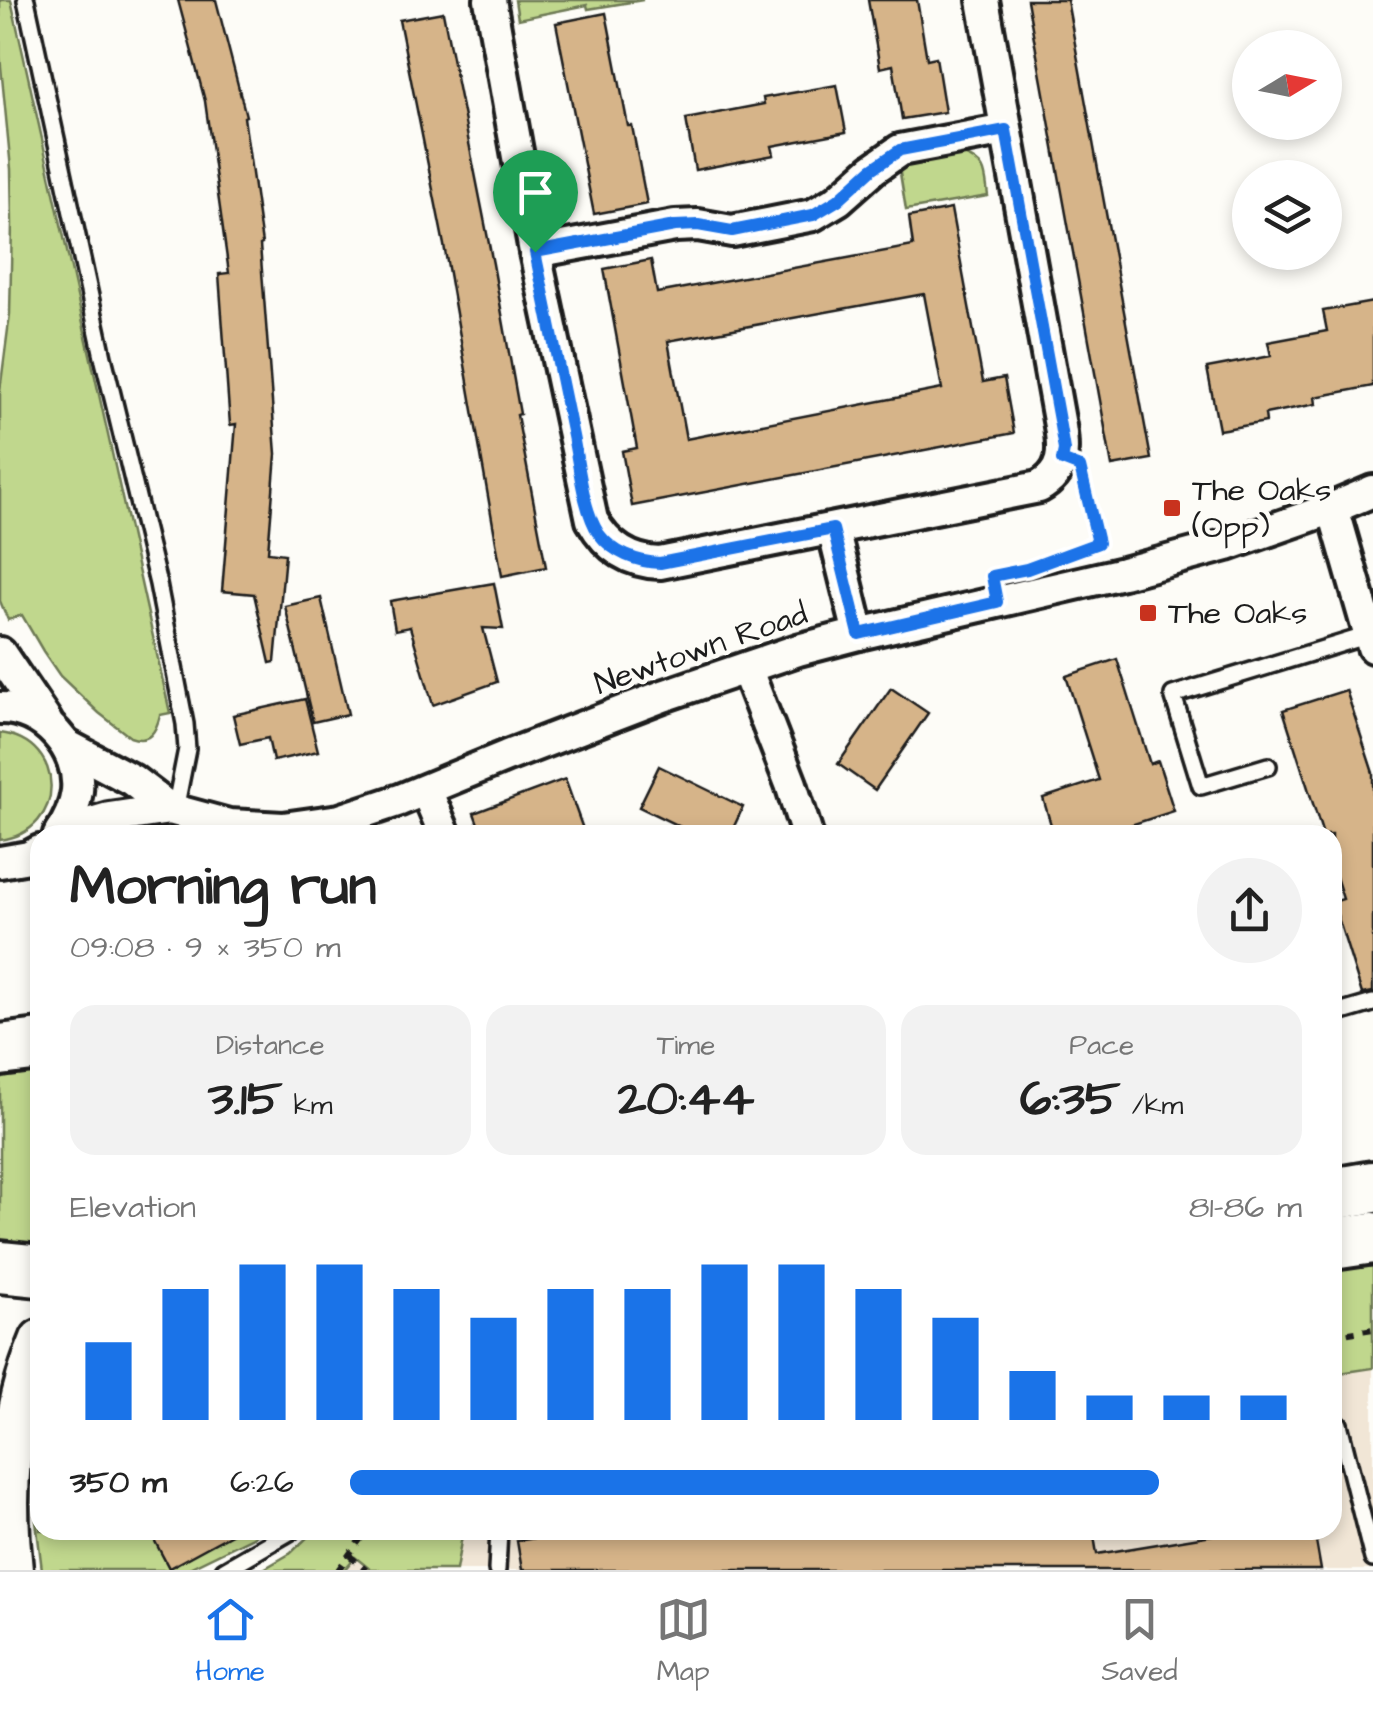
<!DOCTYPE html>
<html lang="en">
<head>
<meta charset="utf-8">
<style>
	body { margin:0; font-family:"Architects Daughter",sans-serif; background:#f2f2f2; color:#222; height:100vh; display:flex; flex-direction:column; font-size:38px; white-space:nowrap }
	* { box-sizing:border-box; margin:0 }
	p { font-size:32px; color:#767676 }
	.icon { flex:none; width:55px; height:55px; fill:none; stroke:currentColor; stroke-width:2; stroke-linecap:round; stroke-linejoin:round }
	.map { position:relative; flex:1; overflow:hidden }
	.side { position:absolute; left:30px; top:825px; width:1312px; height:715px; display:flex; flex-direction:column; background:#fff; border-radius:30px; box-shadow:0 5px 15px #0003 }
	.side>* { flex:none }
	.needle { width:65px; rotate:80deg }
	.buttons { position:absolute; left:1232px; top:30px; display:grid; gap:20px }
	.buttons a { display:grid; place-items:center; width:110px; height:110px; border-radius:50%; background:#fff; box-shadow:0 5px 15px #0003; font-size:50px }
	.pin { position:absolute; display:grid; place-items:center; width:85px; height:85px; color:#fff; margin:-102px -42px; border-radius:50% 50% 50% 0; rotate:-45deg; box-shadow:0 0 10px #0007 }
	.pin .icon { rotate:45deg }
	.round { display:grid; place-items:center; flex:none; width:105px; height:105px; border-radius:52px; background:#f2f2f2 }
	.headline { display:flex; align-items:center; justify-content:space-between; height:170px; padding:0 40px }
	h1 { font-size:55px; font-weight:700; line-height:75px }
	.metrics { display:grid; grid-template-columns:repeat(3,1fr); gap:15px; height:170px; padding:10px 40px }
	.metrics div { display:grid; align-content:center; border-radius:25px; background:#f2f2f2; text-align:center }
	.metrics b { font-size:50px; font-weight:700 }
	.metrics small { font-size:28px; font-weight:400 }
	.metrics p { font-size:28px }
	.chart { height:280px; padding:20px 40px }
	.chart p { display:flex; justify-content:space-between }
	.chart svg { width:100%; height:180px; margin-top:10px; stroke:#1a73e8; stroke-width:6 }
	ul { padding:0 40px; list-style:none; font-size:32px }
	li { display:grid; grid-template-columns:160px 120px 1fr; align-items:center; height:75px }
	li i { height:25px; border-radius:12px; background:#1a73e8 }
	.menu { display:flex; justify-content:space-around; align-items:center; height:140px; border-top:2px solid #e0e0e0; background:#fff; font-size:28px; color:#767676 }
	.menu a { display:grid; justify-items:center; gap:5px }
	.menu .selected { color:#1a73e8 }
	.map>svg:first-child { display:block }
	.built { fill:#f1e6d6 }
	.green { fill:#c0d78d; stroke:#6e7a54; stroke-width:2.5 }
	.building { fill:#d6b489; stroke:#1c1c1c; stroke-width:2.5; fill-rule:evenodd }
	.lines { fill:none; stroke-linecap:round; stroke-linejoin:round }
	.service-casing { stroke:#1c1c1c; stroke-width:22 }
	.minor-casing { stroke:#1c1c1c; stroke-width:38 }
	.tertiary-casing { stroke:#1c1c1c; stroke-width:45 }
	.trunk-casing { stroke:#1c1c1c; stroke-width:58 }
	.path { stroke:#1c1c1c; stroke-width:6; stroke-dasharray:8 8; stroke-linecap:butt }
	.service { stroke:#fdfcf7; stroke-width:15 }
	.minor { stroke:#fdfcf7; stroke-width:30 }
	.tertiary { stroke:#fdfcf7; stroke-width:38 }
	.trunk { stroke:#fdfcf7; stroke-width:50 }
	.route-casing { stroke:#fff; stroke-width:20 }
	.route { stroke:#1a73e8; stroke-width:12 }
	.poi-dot { fill:#c8321e; stroke:#fdfcf7; stroke-width:4 }
	.labels { text-anchor:middle; dominant-baseline:central; stroke-width:9; stroke-linejoin:round; paint-order:stroke }
	.poi-label { font-size:32px; fill:#1c1c1c; stroke:#fdfcf7; text-anchor:start }
	.street-label { font-size:32px; fill:#1c1c1c; stroke:#fdfcf7 }
</style>
</head>
<body>
<div class="map">
<svg width="1373" height="1570" viewBox="0 0 1373 1570">
	<rect width="100%" height="100%" fill="#fdfcf7"/>
	<filter id="ink" filterUnits="userSpaceOnUse"><feTurbulence type="fractalNoise" baseFrequency=".01" numOctaves="2"/><feDisplacementMap in="SourceGraphic" scale="20" xChannelSelector="R" yChannelSelector="G"/><feConvolveMatrix kernelMatrix="1 2 1 2 8 2 1 2 1" color-interpolation-filters="sRGB"/></filter>
	<g filter="url(#ink)">
		<path class="built" d="M1373,1368V1570H262L291,1553L315,1530H1332L1333,1374Z"/>
		<g class="green">
			<path d="M0,0H11L170,713L160,715C156,732 149,744 130,737L99,713L60,676L43,651L22,615L8,620L0,601V391L10,314L12,224L11,169L0,56Z"/>
			<path d="M515,0H643L588,9L587,5L518,19Z"/>
			<path d="M964,155C987,164 985,173 988,196L906,210L899,167Z"/>
			<path d="M0,733C67,741 68,831 0,840Z"/>
			<path d="M40,1071V1249L13,1246L0,1241V1079L22,1072Z"/>
			<path d="M1373,1262V1368L1333,1374L1332,1269Z"/>
			<path d="M40,1454V1530H267L185,1570H42L36,1521Z"/>
			<path d="M315,1530H463L456,1570H371L355,1557L344,1570H262L291,1553Z"/>
		</g>
		<g class="building">
			<path d="M178,0H216L246,116L244,117L262,244L260,245L276,454L268,552L285,554L275,662L270,663L254,594L222,591L236,424L230,425L219,274L229,273L205,101Z"/>
			<path d="M868,0H917L927,59L936,57L945,112L902,119L893,65L880,68Z"/>
			<path d="M1027,0H1067L1151,459L1112,466Z"/>
			<path d="M443,12L493,264L520,414L517,415L546,567L502,576L444,245L399,20Z"/>
			<path d="M606,13L628,126H632L647,204L594,214L556,23Z"/>
			<path d="M837,85L846,132L772,146L774,155L695,170L686,119L764,104L763,98Z"/>
			<path d="M951,209L983,382L1004,378L1014,433L632,506L622,451L637,448L604,269L651,260L657,293L913,246L909,217ZM924,294L942,389L686,439L668,341Z"/>
			<path d="M1373,302V386L1315,397L1316,404L1265,414L1266,422L1219,430L1207,368L1271,356L1268,342L1327,331L1323,311Z"/>
			<path d="M494,583L503,629L483,628L497,682L433,705L410,627L395,630L390,601Z"/>
			<path d="M321,598L348,714L313,722L285,606Z"/>
			<path d="M1117,659L1150,764L1158,761L1174,811L1100,835H1054L1043,798L1099,780L1066,676Z"/>
			<path d="M891,688L928,713L875,790L838,764Z"/>
			<path d="M1346,690L1373,773V992L1362,994L1333,902L1343,899L1332,864V835H1323L1283,710Z"/>
			<path d="M305,699L318,751L273,761L268,738L240,744L233,715Z"/>
			<path d="M659,766L743,807L730,835H697L639,807Z"/>
			<path d="M565,779L583,829L565,835H482L474,813Z"/>
			<path d="M149,1530H239L169,1568Z"/>
			<path d="M584,1530H1093L1097,1554L1242,1530H1314L1321,1570H522L517,1541Z"/>
		</g>
		<g class="lines">
			<g class="service-casing">
				<g id="service">
					<path d="M26,0L104,361L158,584L185,724L187,749L175,810"/>
					<path d="M1268,766L1201,786L1173,695L1369,635"/>
					<path d="M1332,1015L1373,1003"/>
					<path d="M1332,1424H1339L1373,1559"/>
					<path d="M224,1570L293,1530"/>
					<path d="M497,1570L499,1530"/>
				</g>
			</g>
			<g class="minor-casing">
				<g id="minor">
					<path d="M490,0L535,252L592,520C607,547 629,562 660,563L1039,487C1065,472 1064,452 1060,426L983,0"/>
					<path d="M535,252L675,226L698,225L732,231L813,215L838,200L873,169L900,150L1006,130"/>
					<path d="M1333,508L1373,647"/>
					<path d="M833,529L859,634"/>
					<path d="M0,653L46,721"/>
					<path d="M746,668L791,784L807,835"/>
					<path d="M0,708C43,707 81,749 77,791C75,807 68,822 59,835"/>
					<path d="M66,745L132,780L170,809L229,825L283,828L340,820L400,800L507,756L663,696L798,650L859,634L1123,573L1227,545L1333,508L1373,491"/>
					<path d="M426,790L445,835"/>
					<path d="M61,832L109,818L170,809"/>
					<path d="M0,862L29,857L40,851"/>
				</g>
			</g>
			<g class="tertiary-casing">
				<path id="tertiary" d="M13,1570C4,1491 9,1412 40,1339"/>
			</g>
			<g class="trunk-casing">
				<g id="trunk">
					<path d="M0,1050L40,1045"/>
					<path d="M1332,1194L1373,1187"/>
					<path d="M1332,1244L1373,1238"/>
					<path d="M0,1267L40,1271"/>
				</g>
			</g>
			<g class="path">
				<path d="M1084,484L1098,543L1096,544"/>
				<path d="M1332,1336L1373,1329"/>
				<path d="M350,1556L366,1570"/>
				<path d="M338,1570L367,1530"/>
			</g>
			<use href="#service" class="service"/>
			<use href="#minor" class="minor"/>
			<use href="#tertiary" class="tertiary"/>
			<use href="#trunk" class="trunk"/>
		</g>
	</g>
	<g class="lines" filter="url(#ink)">
		<g class="route-casing">
			<path id="route" d="M1006,130L1060,426L1064,450L1062,460L1080,467L1098,543L1027,569L992,576L997,602L859,634L833,529L660,563C637,562 613,553 599,534C583,510 579,465 573,436C560,375 548,313 535,252L675,226L698,225L732,231L813,215L838,200L872,169L900,150Z"/>
		</g>
		<use href="#route" class="route"/>
	</g>
	<g class="poi-dot">
		<rect x="1162" y="498" width="20" height="20" rx="5"/>
		<rect x="1138" y="603" width="20" height="20" rx="5"/>
	</g>
	<g class="labels">
		<g class="poi-label">
			<text x="1192" y="490">The Oaks<tspan x="1192" dy="37">(Opp)</tspan></text>
			<text x="1168" y="613">The Oaks</text>
		</g>
		<g class="street-label">
			<text transform="translate(701 649) rotate(-19)">Newtown Road</text>
		</g>
	</g>
</svg>
<div class="buttons">
<a><svg class="needle" viewBox="-14 -14 28 28"><path d="M0-13l5 13h-10z" fill="#e53935"/><path d="M0 13l5-13h-10z" fill="#767676"/></svg></a>
<a><svg class="icon" aria-label="layers" viewBox="0 0 24 24"><path d="M12 4l9 5-9 5-9-5zM3 14l9 5 9-5"/></svg></a>
</div>
<div class="pin" style="left:535px;top:252px;background:#1e9e55"><svg class="icon" aria-label="arrive" viewBox="0 0 24 24"><path d="M6 21V4h12l-3 4 3 4H6"/></svg></div>
<section class="side">
<div class="headline"><div><h1>Morning run</h1><p>09:08 · 9 × 350 m</p></div><a class="round"><svg class="icon" aria-label="share" viewBox="0 0 24 24"><path d="M12 15V3M7 8l5-5 5 5M5 13v7h14v-7"/></svg></a></div>
<div class="metrics">
<div><p>Distance</p><b>3.15<small> km</small></b></div>
<div><p>Time</p><b>20:44</b></div>
<div><p>Pace</p><b>6:35<small> /km</small></b></div>
</div>
<div class="chart"><p><span>Elevation</span>81–86 m</p>
<svg viewBox="0 0 160 44" preserveAspectRatio="none"><path d="M5 44V25M15 44V12M25 44V6M35 44V6M45 44V12M55 44V19M65 44V12M75 44V12M85 44V6M95 44V6M105 44V12M115 44V19M125 44V32M135 44V38M145 44V38M155 44V38"/></svg>
</div>
<ul>
<li><b>350 m</b>6:26<i style="width:85%"></i></li>
</ul>
</section>
</div>
<nav class="menu">
<a class="selected"><svg class="icon" aria-label="home" viewBox="0 0 24 24"><path d="M3 11l9-7 9 7M6 9v11h12V9"/></svg>Home</a>
<a><svg class="icon" aria-label="map" viewBox="0 0 24 24"><path d="M3 6l6-2 6 2 6-2v14l-6 2-6-2-6 2zM9 4v14M15 6v14"/></svg>Map</a>
<a><svg class="icon" aria-label="saved" viewBox="0 0 24 24"><path d="M7 4h10v16l-5-4-5 4z"/></svg>Saved</a>
</nav>
</body>
</html>
